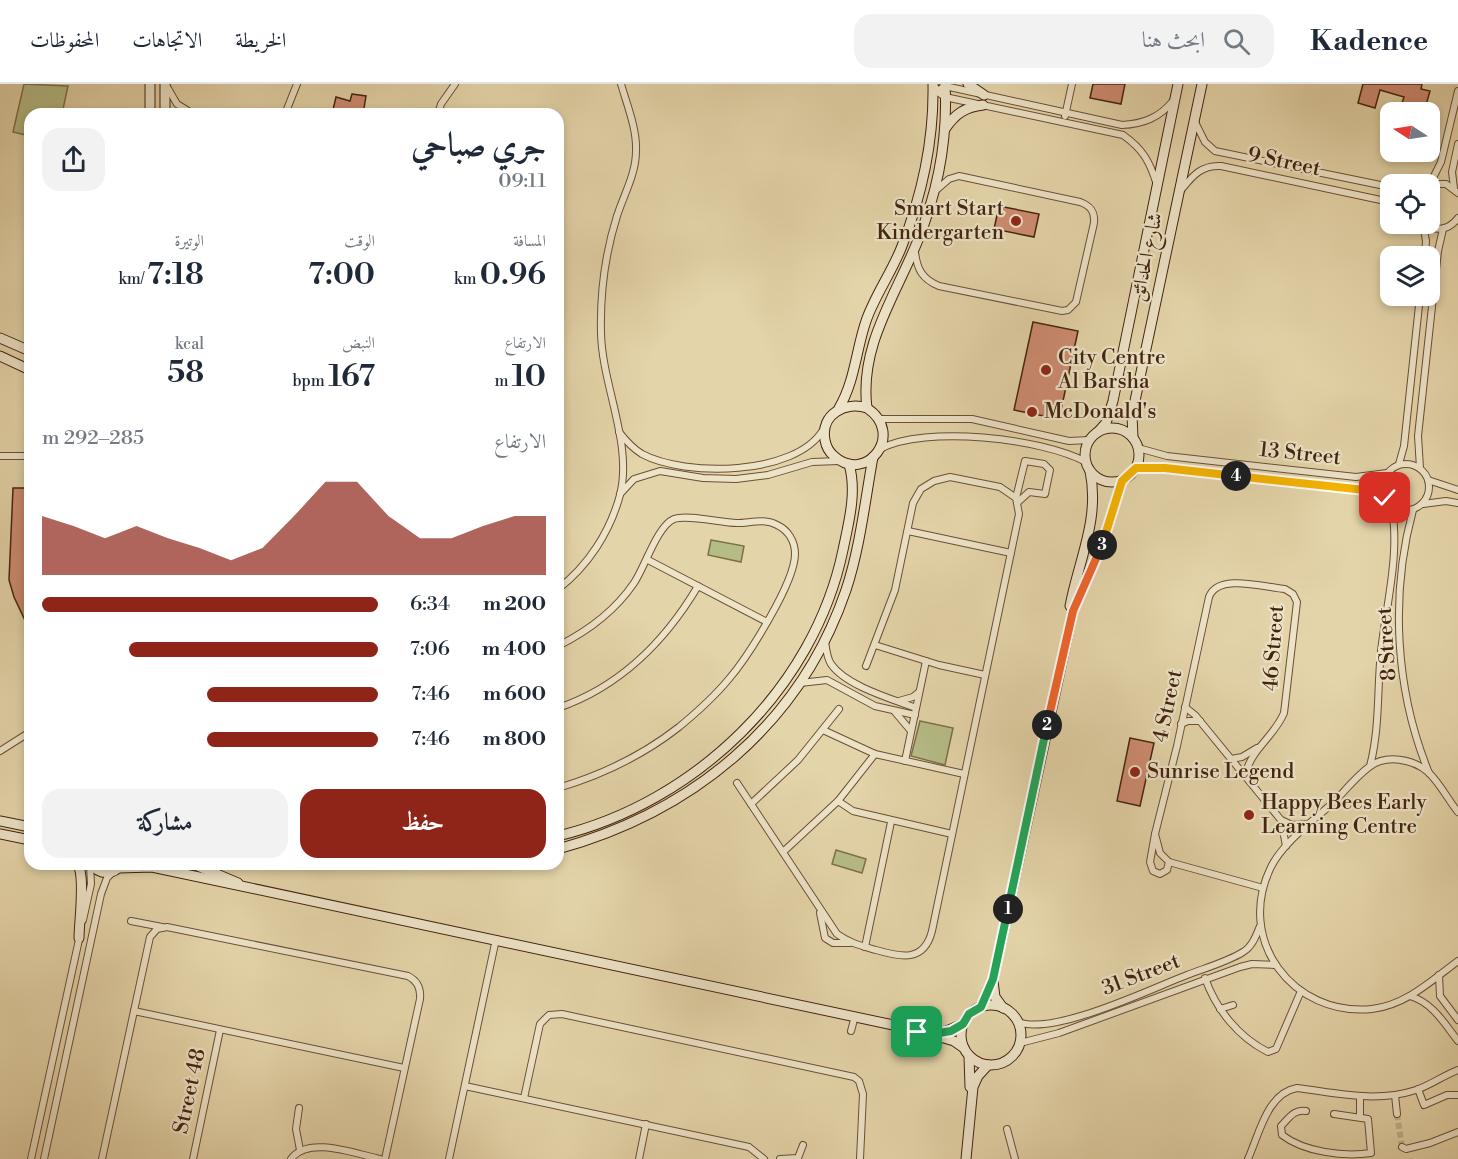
<!DOCTYPE html>
<html lang="ar">
<head>
<meta charset="utf-8">
<style>
	body { margin:0; font-family:"Libre Bodoni",Amiri,serif; background:#f2f2f3; color:#1f2937; direction:rtl; height:100vh; display:flex; flex-direction:column; font-size:22px; white-space:nowrap }
	* { box-sizing:border-box; margin:0 }
	p { font-size:20px; color:#747a83 }
	.icon { flex:none; width:33px; height:33px; fill:none; stroke:currentColor; stroke-width:2; stroke-linecap:round; stroke-linejoin:round }
	.map { position:relative; flex:1; overflow:hidden; direction:ltr }
	.details { position:absolute; left:24px; top:24px; width:540px; height:762px; display:flex; flex-direction:column; background:#fff; border-radius:18px; box-shadow:0 3px 9px #0003; direction:rtl }
	.details>* { flex:none }
	.needle { width:39px; rotate:282deg }
	.fabs { position:absolute; left:1380px; top:18px; display:grid; gap:12px }
	.fabs a { display:grid; place-items:center; width:60px; height:60px; border-radius:12px; background:#fff; box-shadow:0 3px 9px #0003; font-size:30px }
	.pin { position:absolute; display:grid; place-items:center; width:51px; height:51px; color:#fff; margin:-26px; border-radius:12px; box-shadow:0 3px 9px #0006 }
	.km { position:absolute; width:30px; height:30px; margin:-15px; border-radius:50%; background:#222; color:#fff; font-size:16px; line-height:30px; text-align:center }
	.round { display:grid; place-items:center; flex:none; width:63px; height:63px; border-radius:18px; background:#f2f2f3 }
	.headline { display:flex; align-items:center; justify-content:space-between; height:102px; padding:0 18px }
	h1 { font-size:33px; font-weight:600; line-height:45px }
	.figures { display:grid; grid-template-columns:repeat(3,1fr); gap:9px; height:102px; padding:6px 18px }
	.figures div { display:grid; align-content:center }
	.figures b { font-size:30px; font-weight:600 }
	.figures small { font-size:16px; font-weight:400 }
	.figures p { font-size:16px }
	.chart { height:168px; padding:12px 18px }
	.chart p { display:flex; justify-content:space-between }
	.chart svg { width:100%; height:108px; margin-top:6px; fill:#8f2418; opacity:.7 }
	.cta { display:flex; gap:12px; margin-top:auto; padding:12px 18px }
	.cta a { flex:1; height:69px; border-radius:18px; background:#8f2418; color:#fff; font-size:24px; font-weight:600; line-height:69px; text-align:center }
	.cta a+a { background:#f2f2f3; color:#1f2937 }
	ul { padding:0 18px; list-style:none; font-size:20px }
	li { display:grid; grid-template-columns:96px 72px 1fr; align-items:center; height:45px }
	li i { height:15px; border-radius:8px; background:#8f2418 }
	header { display:flex; align-items:center; gap:36px; box-sizing:border-box; height:84px; padding:0 30px; background:#fff; border-bottom:2px solid #e0e1e3 }
	header strong { font-size:28px }
	nav { display:flex; gap:33px; margin-inline-start:auto; font-size:21px }
	.search { width:420px; height:54px; background:#f2f2f3; display:flex; align-items:center; gap:15px; box-sizing:border-box; padding:0 21px; border-radius:18px; color:#747a83; font-size:22px }
	.map>svg:first-child { display:block }
	.green { fill:#b6bc86; stroke:#7c704b; stroke-width:1.5 }
	.building { fill:#cf8c72; stroke:#432310; stroke-width:1.5 }
	.lines { fill:none; stroke-linecap:round; stroke-linejoin:round }
	.street-tunnel { stroke:#c4b18a; stroke-width:6; stroke-dasharray:6 3; stroke-linecap:butt }
	.street-casing { stroke:#6b4f36; stroke-width:8 }
	.secondary-casing { stroke:#432310; stroke-width:11 }
	.street { stroke:#ede3c7; stroke-width:6 }
	.secondary { stroke:#ede3c7; stroke-width:9 }
	.split-1-casing { stroke:#fff; stroke-width:12 }
	.split-2-casing { stroke:#fff; stroke-width:12 }
	.split-3-casing { stroke:#fff; stroke-width:12 }
	.split-4-casing { stroke:#fff; stroke-width:12 }
	.split-5-casing { stroke:#fff; stroke-width:12 }
	.split-1 { stroke:#22a559; stroke-width:8 }
	.split-2 { stroke:#22a559; stroke-width:8 }
	.split-3 { stroke:#f0652b; stroke-width:8 }
	.split-4 { stroke:#f5b400; stroke-width:8 }
	.split-5 { stroke:#f5b400; stroke-width:8 }
	.poi-dot { fill:#8f2418; stroke:#ede3c7; stroke-width:2 }
	.labels { text-anchor:middle; dominant-baseline:central; stroke-width:4.5; stroke-linejoin:round; paint-order:stroke }
	.street-label { font-size:21px; fill:#432310; stroke:#ede3c7 }
	.poi-label { font-size:21px; fill:#432310; stroke:#ede3c7; text-anchor:start }
</style>
</head>
<body>
<header>
<strong>Kadence</strong>
<div class="search"><svg class="icon" aria-label="search" viewBox="0 0 24 24"><circle cx="10" cy="10" r="6"/><path d="M15 15l6 6"/></svg>ابحث هنا</div>
<nav><a>الخريطة</a><a>الاتجاهات</a><a>المحفوظات</a></nav>
</header>
<div class="map">
<svg width="1458" height="1075" viewBox="0 0 1458 1075">
	<rect width="100%" height="100%" fill="#e4d4a9"/>
	<filter id="stains"><feTurbulence type="fractalNoise" baseFrequency=".00333" numOctaves="4"/><feColorMatrix values="0 0 0 0 .2 0 0 0 0 .09 0 0 0 0 .02 0 0 0 .5 -.17"/></filter>
	<radialGradient id="worn" r=".72"><stop offset=".6" stop-color="#630" stop-opacity="0"/><stop offset="1" stop-color="#630" stop-opacity=".3"/></radialGradient>
	<g class="green">
		<path d="M24,0L68,2L62,30H30V52L13,48Z"/>
		<path d="M711,456L744,462L741,478L708,471Z"/>
		<path d="M920,637L953,644L945,681L911,672Z"/>
		<path d="M836,766L866,775L862,789L832,780Z"/>
	</g>
	<g class="building">
		<path d="M1093,0H1125L1121,20L1090,14Z"/>
		<path d="M1363,0H1422L1421,5L1430,7L1424,28H1399L1404,13L1380,6L1375,24L1358,19Z"/>
		<path d="M352,10L366,12L363,30H332L336,13L350,17Z"/>
		<path d="M999,122L1039,130L1034,153L994,145Z"/>
		<path d="M1033,238L1078,247L1060,331L1054,334L1014,326Z"/>
		<path d="M13,404H25L30,409V547L14,513L9,496Z"/>
		<path d="M1130,654L1154,659L1140,722L1117,717Z"/>
	</g>
	<g class="lines">
		<path class="street-tunnel" d="M1397,1030L1402,1063"/>
		<g class="street-casing">
			<g id="street">
				<path d="M933,0L939,9L945,13L1123,51C1143,65 1150,78 1157,101"/>
				<path d="M166,1L177,20L193,30"/>
				<path d="M934,9L945,2L1122,41C1143,40 1159,34 1173,17"/>
				<path d="M285,30L297,0"/>
				<path d="M438,30L441,20L455,0"/>
				<path d="M1065,32L1072,0"/>
				<path d="M1195,38L1205,58L1215,67L1390,103"/>
				<path d="M1429,100H1446L1458,109"/>
				<path d="M1430,100L1441,78L1458,7"/>
				<path d="M1454,104L1452,88L1458,60"/>
				<path d="M1182,105C1193,91 1202,81 1221,82L1390,118"/>
				<path d="M1423,140C1436,148 1449,146 1458,134"/>
				<path d="M1423,140L1426,157L1425,172"/>
				<path d="M915,168C917,185 922,195 939,202L1062,227L1068,226L1076,218L1094,139C1095,128 1091,122 1080,118L959,92L949,95L934,108"/>
				<path d="M879,335H972L1069,357L1089,356"/>
				<path d="M619,348C626,357 632,364 642,370C685,393 795,392 823,346"/>
				<path d="M1138,364L1167,372L1356,393L1387,389"/>
				<path d="M880,365C925,341 1041,354 1086,378"/>
				<path d="M0,372H30"/>
				<circle cx="1406" cy="403" r="23"/>
				<path d="M1399,380L1404,362L1420,212"/>
				<path d="M1136,384H1165L1354,404L1375,409L1385,414"/>
				<path d="M1420,384L1418,352L1438,167L1443,145"/>
				<path d="M1428,396L1458,406"/>
				<path d="M620,410L634,395L660,387L703,394L736,395L768,391L812,378L839,377"/>
				<path d="M1016,414L1025,377L1044,380L1050,386L1045,410L1029,408L1018,418"/>
				<path d="M1423,420L1446,417L1458,419"/>
				<path d="M1413,426C1390,511 1395,606 1429,689"/>
				<path d="M908,447L1011,469"/>
				<path d="M648,476L767,538"/>
				<path d="M558,505C588,482 610,448 620,411C633,360 602,301 601,249C600,209 605,170 617,132C624,110 636,90 636,67C637,45 627,21 621,0"/>
				<path d="M825,557C826,565 827,574 831,580C846,602 892,615 916,624"/>
				<path d="M875,561L939,581L985,591"/>
				<path d="M558,562C588,547 615,527 634,499C645,483 657,442 674,435C688,430 721,439 737,439C750,439 765,434 777,441C788,446 795,457 795,470C795,499 747,574 728,596C713,614 696,629 679,643C642,672 602,691 558,704"/>
				<path d="M800,599L827,596L875,622L915,631"/>
				<path d="M899,617L913,613L919,608"/>
				<path d="M1185,623L1195,631L1281,736L1286,762"/>
				<path d="M558,624C620,603 666,556 698,502"/>
				<path d="M895,628L911,647"/>
				<path d="M1181,640L1188,637H1200"/>
				<path d="M823,646L875,670L964,690"/>
				<path d="M0,667L30,648"/>
				<path d="M1231,675L1242,673L1257,664"/>
				<path d="M905,677L926,577"/>
				<path d="M1370,682C1380,644 1377,605 1381,567C1386,522 1401,466 1391,421"/>
				<path d="M737,699L837,850C849,859 862,862 876,866C900,873 924,879 932,847L1019,430L1016,414L1000,403L950,393L934,397L921,405L913,419L895,506L866,582"/>
				<path d="M838,717L853,727L952,750"/>
				<path d="M751,720L798,676L839,625"/>
				<path d="M1458,728C1448,716 1440,699 1428,688C1413,675 1386,670 1369,683C1357,692 1347,704 1337,715C1316,735 1284,757 1271,783C1235,856 1293,933 1372,925C1406,921 1431,897 1458,877"/>
				<path d="M1281,736L1292,741L1310,740"/>
				<path d="M1155,750L1177,662L1209,513C1218,489 1263,503 1285,505L1293,510L1297,518L1284,629C1274,653 1250,666 1245,692"/>
				<path d="M1155,750L1160,769L1169,778L1167,786L1160,790L1153,787L1150,778Z"/>
				<path d="M783,768L838,717L875,670"/>
				<path d="M1169,778L1263,804"/>
				<path d="M820,829L825,854L833,859H850"/>
				<path d="M83,836L91,800L90,781"/>
				<path d="M131,837L162,843"/>
				<path d="M865,863L891,738"/>
				<path d="M1439,891L1440,912L1458,936"/>
				<path d="M1205,894C1216,925 1238,953 1268,968L1276,965L1301,907"/>
				<path d="M1410,912C1433,919 1444,939 1458,957"/>
				<path d="M1220,925L1233,921"/>
				<path d="M134,927L404,984"/>
				<path d="M1018,938C1054,952 1150,905 1187,891C1205,884 1227,878 1243,868C1252,863 1256,852 1260,842"/>
				<path d="M851,947L855,932"/>
				<path d="M1020,959L1059,949L1240,883L1252,880L1275,881"/>
				<path d="M465,1002L749,1063L764,1075"/>
				<path d="M1418,1005L1424,1021L1447,1011H1458"/>
				<path d="M1395,1011L1397,1030"/>
				<path d="M524,1014L540,940L549,931L562,930L854,993L859,997L863,1010L860,1075"/>
				<path d="M299,1024L296,1045L300,1066"/>
				<path d="M1306,1027C1294,1025 1289,1034 1281,1042L1282,1051C1304,1068 1344,1073 1371,1069L1368,1035L1334,1030"/>
				<path d="M1360,1033V1013"/>
				<path d="M1007,1045L1015,1075"/>
				<path d="M1402,1063L1406,1065L1430,1059L1458,1048"/>
				<path d="M31,1075L80,851"/>
				<path d="M44,1075L101,810L107,794L113,788"/>
				<path d="M102,1075L150,853L157,845L167,843L408,892C418,897 421,905 420,915L385,1075"/>
				<path d="M193,1075L220,946"/>
				<path d="M291,1075C308,1051 356,1070 380,1075"/>
				<path d="M449,1075L496,855"/>
				<path d="M639,1075L646,1040"/>
				<path d="M780,1075L798,1074L803,1061"/>
				<path d="M1248,1075C1259,1051 1267,1009 1297,1004C1337,1009 1376,1019 1416,1006C1431,1001 1444,991 1458,986"/>
			</g>
		</g>
		<g class="secondary-casing">
			<g id="secondary">
				<path d="M165,0V30"/>
				<path d="M968,0L984,11"/>
				<path d="M150,30V0"/>
				<path d="M945,45C955,30 965,23 983,21"/>
				<path d="M0,254L30,267"/>
				<path d="M0,272L30,286"/>
				<path d="M839,324C855,297 856,266 866,237C875,211 892,188 902,162C922,111 934,55 933,0"/>
				<path d="M867,324C846,317 820,330 825,356C826,362 829,368 834,372C866,401 906,350 867,324C859,262 896,211 918,156C938,107 948,53 945,0"/>
				<circle cx="1112" cy="371" r="27"/>
				<path d="M1098,348L1106,339L1113,317L1178,0"/>
				<path d="M1133,354L1132,331L1202,0"/>
				<path d="M1070,522C1079,475 1100,435 1090,387"/>
				<path d="M0,737L30,743"/>
				<path d="M0,750L30,756"/>
				<path d="M558,752C695,719 814,605 843,466C849,437 857,408 849,380"/>
				<path d="M558,765C692,728 800,641 846,506C860,464 865,417 873,373"/>
				<path d="M77,780C86,790 79,838 79,854"/>
				<path d="M90,780C100,791 113,792 122,780"/>
				<path d="M193,780L238,799"/>
				<path d="M119,784L152,783L912,945L944,948L963,940"/>
				<path d="M993,897L995,913L1003,924"/>
				<circle cx="991" cy="951" r="30"/>
				<path d="M981,923L993,895L1073,527L1103,458L1122,397"/>
				<path d="M937,952L954,957L964,964"/>
				<path d="M969,972L970,1003"/>
				<path d="M966,1075L973,1003L978,992L988,981"/>
			</g>
		</g>
		<use href="#street" class="street"/>
		<use href="#secondary" class="secondary"/>
	</g>
	<g class="lines">
		<g class="split-1-casing">
			<path id="split-1" d="M917,948L912,945L939,949L951,947L963,940L969,930L981,923L993,895L1008,825"/>
		</g>
		<g class="split-2-casing">
			<path id="split-2" d="M1008,825L1047,641"/>
		</g>
		<g class="split-3-casing">
			<path id="split-3" d="M1047,641L1073,527L1102,461"/>
		</g>
		<g class="split-4-casing">
			<path id="split-4" d="M1102,461L1122,397L1136,384H1165L1236,392"/>
		</g>
		<g class="split-5-casing">
			<path id="split-5" d="M1236,392L1365,406L1385,414"/>
		</g>
		<use href="#split-1" class="split-1"/>
		<use href="#split-2" class="split-2"/>
		<use href="#split-3" class="split-3"/>
		<use href="#split-4" class="split-4"/>
		<use href="#split-5" class="split-5"/>
	</g>
	<g class="poi-dot">
		<circle cx="1016" cy="137" r="6"/>
		<circle cx="1046" cy="286" r="6"/>
		<circle cx="1032" cy="328" r="6"/>
		<circle cx="1135" cy="688" r="6"/>
		<circle cx="1249" cy="731" r="6"/>
	</g>
	<g class="labels">
		<g class="street-label">
			<text transform="translate(1284 78) rotate(12)">9 Street</text>
			<text transform="translate(1147 173) rotate(-78)">شارع الحدائق</text>
			<text transform="translate(1300 370) rotate(6)">13 Street</text>
			<text transform="translate(1387 560) rotate(-94)">8 Street</text>
			<text transform="translate(1274 564) rotate(-86)">46 Street</text>
			<text transform="translate(1168 622) rotate(-78)">4 Street</text>
			<text transform="translate(1141 891) rotate(-21)">31 Street</text>
			<text transform="translate(190 1007) rotate(-78)">Street 48</text>
		</g>
		<g class="poi-label">
			<text x="1004" y="125" text-anchor="end">Smart Start<tspan x="1004" dy="24">Kindergarten</tspan></text>
			<text x="1058" y="274">City Centre<tspan x="1058" dy="24">Al Barsha</tspan></text>
			<text x="1044" y="328">McDonald's</text>
			<text x="1147" y="688">Sunrise Legend</text>
			<text x="1261" y="719">Happy Bees Early<tspan x="1261" dy="24">Learning Centre</tspan></text>
		</g>
	</g>
	<rect width="100%" height="100%" filter="url(#stains)"/>
	<rect width="100%" height="100%" fill="url(#worn)"/>
</svg>
<div class="fabs">
<a><svg class="needle" viewBox="-14 -14 28 28"><path d="M0-13l5 13h-10z" fill="#e53935"/><path d="M0 13l5-13h-10z" fill="#747a83"/></svg></a>
<a><svg class="icon" aria-label="locate" viewBox="0 0 24 24"><circle cx="12" cy="12" r="6"/><path d="M12 2v4M12 18v4M2 12h4M18 12h4"/></svg></a>
<a><svg class="icon" aria-label="layers" viewBox="0 0 24 24"><path d="M12 4l9 5-9 5-9-5zM3 14l9 5 9-5"/></svg></a>
</div>
<div class="pin" style="left:917px;top:948px;background:#1e9e55"><svg class="icon" aria-label="arrive" viewBox="0 0 24 24"><path d="M6 21V4h12l-3 4 3 4H6"/></svg></div>
<div class="pin" style="left:1385px;top:414px;background:#d93025"><svg class="icon" aria-label="check" viewBox="0 0 24 24"><path d="M5 12l5 5 9-10"/></svg></div>
<b class="km" style="left:1008px;top:825px">1</b>
<b class="km" style="left:1047px;top:641px">2</b>
<b class="km" style="left:1102px;top:461px">3</b>
<b class="km" style="left:1236px;top:392px">4</b>
<section class="details">
<div class="headline"><div><h1>جري صباحي</h1><p>09:11</p></div><a class="round"><svg class="icon" aria-label="share" viewBox="0 0 24 24"><path d="M12 15V3M7 8l5-5 5 5M5 13v7h14v-7"/></svg></a></div>
<div class="figures">
<div><p>المسافة</p><b>0.96<small> km</small></b></div>
<div><p>الوقت</p><b>7:00</b></div>
<div><p>الوتيرة</p><b>7:18<small> /km</small></b></div>
</div>
<div class="figures">
<div><p>الارتفاع</p><b>10<small> m</small></b></div>
<div><p>النبض</p><b>167<small> bpm</small></b></div>
<div><p>kcal</p><b>58</b></div>
</div>
<div class="chart"><p><span>الارتفاع</span>285–292 m</p>
<svg viewBox="0 0 160 44" preserveAspectRatio="none"><path d="M0 44V20L10 24L20 29L30 24L40 29L50 33L60 38L70 33L80 20L90 6L100 6L110 20L120 29L130 29L140 24L150 20L160 20V44z"/></svg>
</div>
<ul>
<li><b>200 m</b>6:34<i style="width:100%"></i></li>
<li><b>400 m</b>7:06<i style="width:74%"></i></li>
<li><b>600 m</b>7:46<i style="width:51%"></i></li>
<li><b>800 m</b>7:46<i style="width:51%"></i></li>
</ul>
<div class="cta"><a>حفظ</a><a>مشاركة</a></div>
</section>
</div>
</body>
</html>
